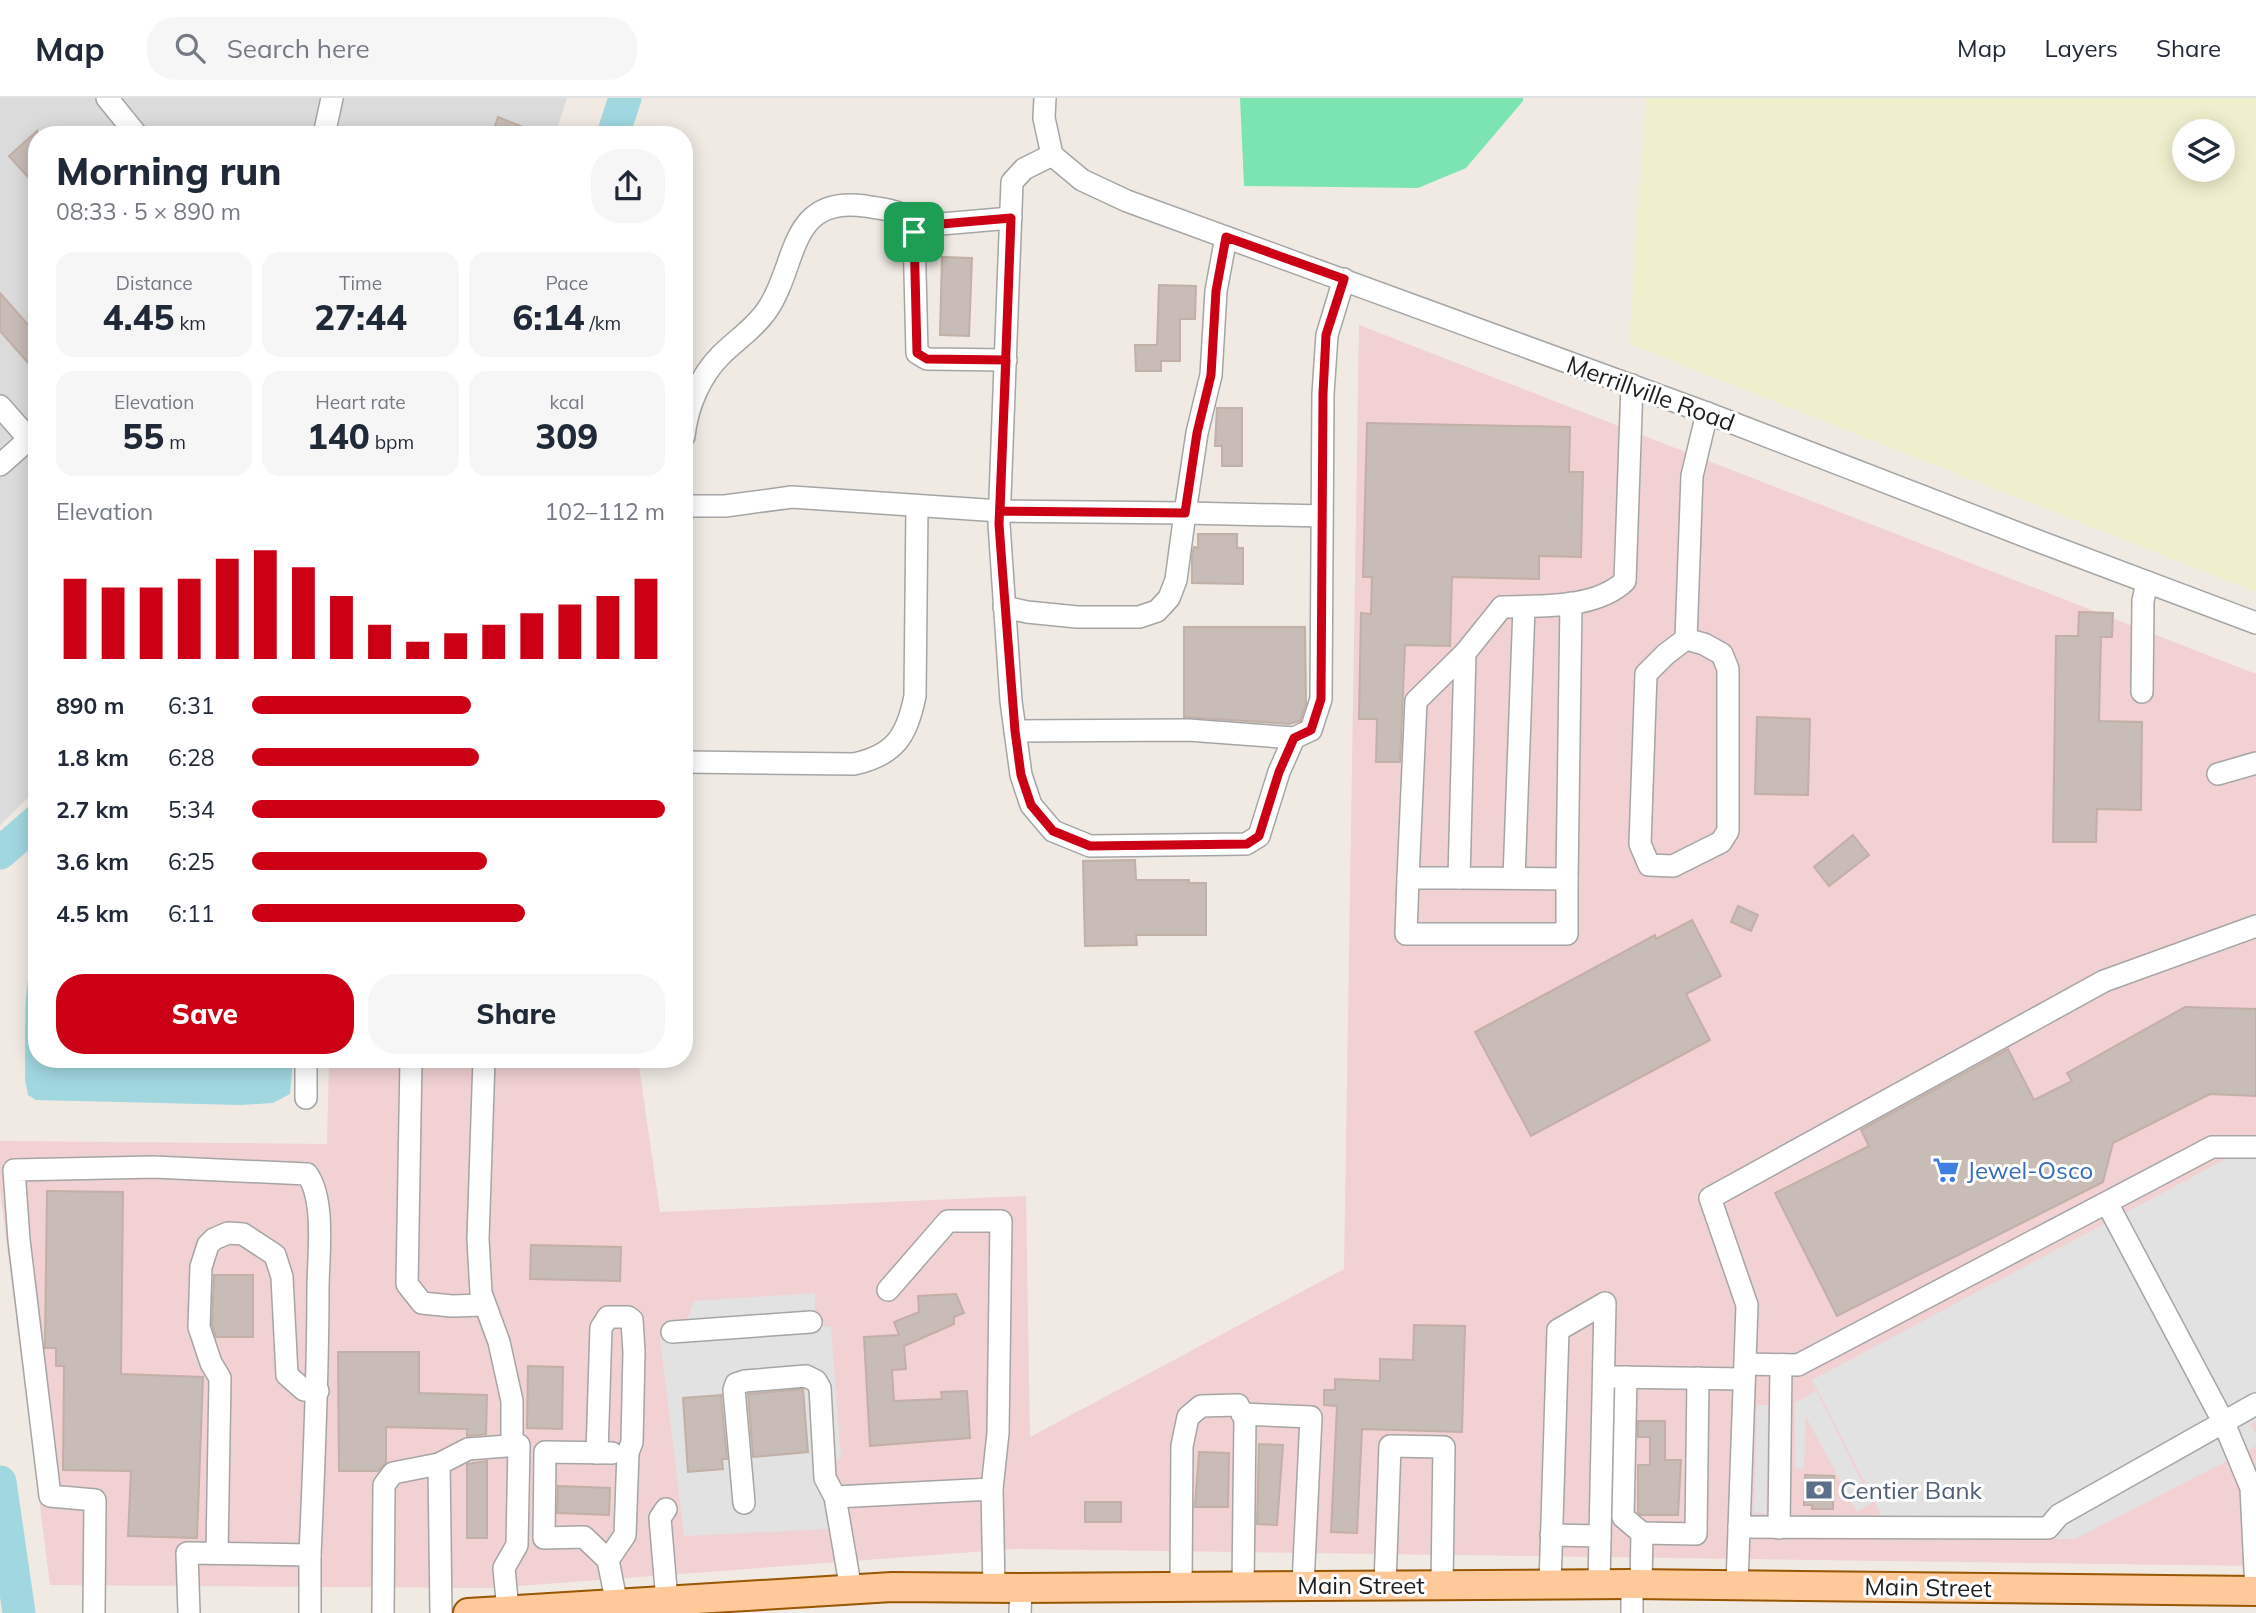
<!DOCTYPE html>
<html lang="en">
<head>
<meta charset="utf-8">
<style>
	body { margin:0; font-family:Mulish,sans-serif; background:#f6f6f7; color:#1f2937; height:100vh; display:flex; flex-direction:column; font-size:26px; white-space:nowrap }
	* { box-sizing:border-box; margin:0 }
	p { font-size:23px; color:#747a83 }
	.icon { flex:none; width:38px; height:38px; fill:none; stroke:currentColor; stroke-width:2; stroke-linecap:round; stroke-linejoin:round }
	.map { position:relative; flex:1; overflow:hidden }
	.panel { position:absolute; left:28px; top:28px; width:665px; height:942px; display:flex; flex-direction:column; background:#fff; border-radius:28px; box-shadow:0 4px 18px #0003 }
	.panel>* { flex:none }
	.fabs { position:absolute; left:2172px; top:21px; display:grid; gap:14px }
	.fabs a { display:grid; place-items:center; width:63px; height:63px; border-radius:50%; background:#fff; box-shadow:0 4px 18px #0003; font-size:35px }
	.pin { position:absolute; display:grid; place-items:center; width:60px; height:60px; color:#fff; margin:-30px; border-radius:14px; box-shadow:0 4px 10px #0006 }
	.round { display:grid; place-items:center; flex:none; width:74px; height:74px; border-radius:28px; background:#f6f6f7 }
	.head { display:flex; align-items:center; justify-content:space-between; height:119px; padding:0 28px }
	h1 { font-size:38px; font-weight:800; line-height:52px }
	.figures { display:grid; grid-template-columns:repeat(3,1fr); gap:10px; height:119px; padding:7px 28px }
	.figures div { display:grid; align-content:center; border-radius:18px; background:#f6f6f7; text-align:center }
	.figures b { font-size:35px; font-weight:800 }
	.figures small { font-size:19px; font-weight:400 }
	.figures p { font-size:19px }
	.chart { height:196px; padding:14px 28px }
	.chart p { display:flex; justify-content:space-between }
	.chart svg { width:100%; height:126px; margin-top:7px; stroke:#cc0015; stroke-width:6 }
	.cta { display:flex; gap:14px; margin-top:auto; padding:14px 28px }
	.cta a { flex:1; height:80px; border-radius:28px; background:#cc0015; color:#fff; font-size:28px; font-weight:800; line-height:80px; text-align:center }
	.cta a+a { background:#f6f6f7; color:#1f2937 }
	ul { padding:0 28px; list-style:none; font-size:23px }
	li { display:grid; grid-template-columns:112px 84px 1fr; align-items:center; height:52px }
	li i { height:18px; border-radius:9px; background:#cc0015 }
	header { display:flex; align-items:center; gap:42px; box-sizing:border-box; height:98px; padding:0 35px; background:#fff; border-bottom:2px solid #e0e1e3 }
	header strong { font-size:33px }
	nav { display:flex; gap:38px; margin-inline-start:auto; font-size:24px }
	.search { width:490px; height:63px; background:#f6f6f7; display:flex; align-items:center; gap:18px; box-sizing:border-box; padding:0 24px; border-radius:28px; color:#747a83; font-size:26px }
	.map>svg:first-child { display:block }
	.residential { fill:#dcdbdb }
	.commercial { fill:#f2d1d3 }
	.farmland { fill:#f0efcd; fill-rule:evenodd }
	.pitch { fill:#7ce4b1 }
	.parking { fill:#e2e2e2 }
	.water { fill:#a1d8e0 }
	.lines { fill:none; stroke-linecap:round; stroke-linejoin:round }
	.river { stroke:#a1d8e0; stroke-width:33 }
	.building { fill:#c8bcb6; stroke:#c2afa5; stroke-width:2 }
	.minor-casing { stroke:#a5a5a5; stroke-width:24 }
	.major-casing { stroke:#985600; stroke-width:32 }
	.minor { stroke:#fff; stroke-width:21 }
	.major { stroke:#ffc999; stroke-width:28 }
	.route-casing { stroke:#fff; stroke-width:14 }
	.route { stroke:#cc0015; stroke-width:9 }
	.labels { text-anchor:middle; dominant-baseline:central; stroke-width:6; stroke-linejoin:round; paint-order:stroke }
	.street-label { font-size:24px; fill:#1e1e1e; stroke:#fff }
	.shop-label { font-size:24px; fill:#366cbe; stroke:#fff; text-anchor:start }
	.service-label { font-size:24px; fill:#4e5e75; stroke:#fff; text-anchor:start }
</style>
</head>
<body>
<header>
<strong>Map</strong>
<div class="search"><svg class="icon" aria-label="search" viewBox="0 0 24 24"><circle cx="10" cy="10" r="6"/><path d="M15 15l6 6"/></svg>Search here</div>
<nav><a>Map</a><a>Layers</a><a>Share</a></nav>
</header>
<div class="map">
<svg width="2256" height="1515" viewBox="0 0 2256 1515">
	<rect width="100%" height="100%" fill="#f0eae3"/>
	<path class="residential" d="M0,0H567L555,37H37V691L0,727Z"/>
	<path class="commercial" d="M1359,227L2256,576V1468L1014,1451L491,1490L50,1487L0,1093V1043L327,1046L329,961H638L660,1114L1026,1098L1030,1339L1344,1171Z"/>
	<path class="farmland" d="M1646,0H2256V494L1629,246ZM2184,33H2222V72H2184Z"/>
	<path class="pitch" d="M1240,0H1523V3L1466,70L1418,90L1244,88Z"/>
	<g class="parking">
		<path d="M2226,1061H2256V1323L2251,1326L2256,1338V1348L2075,1441L1893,1440L1812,1282Z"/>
		<path d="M815,1195V1224L821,1229L831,1228L841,1361L823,1364L828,1431L684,1438L660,1239L677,1238L689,1217L694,1203Z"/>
		<path d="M1816,1293L1872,1405L1857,1414L1806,1319L1804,1370L1795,1371V1305Z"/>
		<path d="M1757,1307H1768L1766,1415H1754Z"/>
	</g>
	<path class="water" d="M37,856V961H293L290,996L273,1005L241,1007L36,1002L28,997L25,982C26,956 21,873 37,856Z"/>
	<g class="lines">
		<g class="river">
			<path d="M613,37L625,0"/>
			<path d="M0,755L37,723"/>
			<path d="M0,1384L19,1515"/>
		</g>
	</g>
	<g class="building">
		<path d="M498,19L541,36L540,37H492Z"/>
		<path d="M37,33V70L28,79L9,58Z"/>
		<path d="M942,159L972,160L969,238L940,237Z"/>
		<path d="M1159,187L1196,188L1195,221H1180V263H1161V273H1136L1135,247H1157Z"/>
		<path d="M0,195L37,237V275L0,233Z"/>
		<path d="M1217,310H1242V368H1222V348H1215Z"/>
		<path d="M1367,325L1570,329L1569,374H1583L1581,459L1539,458V481L1452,479L1450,548L1405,547L1400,664H1376L1377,621H1359L1361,515L1371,516L1372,479H1363Z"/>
		<path d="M1198,436H1237V450H1243V486L1192,485V458L1194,449L1198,450Z"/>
		<path d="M2079,514L2113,515L2112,539H2101L2099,623L2142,624L2141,712L2097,711L2096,744H2053L2056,538H2078Z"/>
		<path d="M1184,529H1305L1306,606L1300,623L1289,626L1184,619Z"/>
		<path d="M1757,619L1810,621L1808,697L1755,696Z"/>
		<path d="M1853,737L1869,757L1829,788L1814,769Z"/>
		<path d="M1135,762L1136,782H1189V785H1206V837H1136L1137,847L1085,848L1083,763Z"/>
		<path d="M1738,808L1758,817L1751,833L1731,824Z"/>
		<path d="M1692,822L1721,878L1686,896L1710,942L1531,1038L1475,934L1655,837L1656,841Z"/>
		<path d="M2185,909L2256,911V998L2210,996L2113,1045L2103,1084L1837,1218L1775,1095L1869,1048L1861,1032L2008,951L2034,1002L2072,983L2067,975Z"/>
		<path d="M47,1093L123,1094L121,1276L203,1279L197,1440L128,1438L131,1373L63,1372L64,1268H56V1250H45V1243Z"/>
		<path d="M531,1147L621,1149L620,1183L530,1181Z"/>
		<path d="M214,1177H253V1239H216L212,1227Z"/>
		<path d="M956,1196L964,1215L954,1219V1226L904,1248L906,1271L892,1272L894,1303L942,1301L941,1294L967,1293L970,1340L870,1348L864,1239L899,1237L894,1224L919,1214L918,1198Z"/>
		<path d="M1414,1227L1465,1228L1462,1334L1362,1331L1357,1435L1331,1434L1337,1308L1324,1307V1292H1335V1281L1380,1283V1261L1413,1262Z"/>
		<path d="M338,1254H419V1295L487,1297L486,1336L467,1338V1331L386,1329V1365L378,1373H339Z"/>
		<path d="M528,1268L563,1269L562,1331L527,1330Z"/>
		<path d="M803,1291L808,1354L753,1359L748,1296Z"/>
		<path d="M721,1297L727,1361H722L723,1371L688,1374L683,1300Z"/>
		<path d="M1638,1323H1665V1362H1681L1678,1417H1641L1638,1414V1367H1650V1339H1638Z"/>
		<path d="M1259,1346L1283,1347L1277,1427L1257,1426Z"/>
		<path d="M1199,1354L1229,1355L1228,1409H1195Z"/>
		<path d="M487,1363V1440H467V1366Z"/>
		<path d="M1805,1377L1834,1378L1833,1411H1812V1407H1804Z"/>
		<path d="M558,1388L610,1390L609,1417L557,1415Z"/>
		<rect x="1085" y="1404" width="36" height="20"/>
	</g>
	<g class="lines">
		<g class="minor-casing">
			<g id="minor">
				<path d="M107,0L137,37"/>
				<path d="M1045,0L1044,20L1052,57"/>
				<path d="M324,37L332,0"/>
				<path d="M1052,57L1024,71L1012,84L999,426L1011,603L1021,677L1031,707L1053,733L1090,748L1246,746L1259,738L1279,674L1294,640L1311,632L1321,601L1323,296L1327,237L1344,181"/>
				<path d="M1052,57L1082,82L1127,103L1707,315L2038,443L2256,525"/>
				<path d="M1006,262L927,261L917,255L914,134L918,128L1011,120"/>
				<path d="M0,308L29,341"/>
				<path d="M684,338C687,309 700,278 721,257C736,242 755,230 767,212C798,168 787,97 865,108C889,112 899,111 918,128"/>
				<path d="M0,367L37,334"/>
				<path d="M684,408H725L792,399L1000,413L1185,415L1197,335L1211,277L1216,193L1226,139"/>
				<path d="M1571,505L1567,781L1459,780L1465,555L1502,509C1540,508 1596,511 1625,483L1632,287"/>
				<path d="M1004,509L1027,514L1077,519H1139L1157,513L1169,500L1176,482L1185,415L1322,418"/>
				<path d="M1686,541L1704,546L1722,556L1728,571V733L1721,744L1673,768L1649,767L1640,746L1646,576L1666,556L1686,541L1692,378L1707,315"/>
				<path d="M2142,594L2143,503L2147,484"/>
				<path d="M1015,633L1188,632L1294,640"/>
				<path d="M684,664L854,666C895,657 907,638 915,598L917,409"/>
				<path d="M2218,676L2256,665"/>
				<path d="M1408,780L1406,836H1567V781"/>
				<path d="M1459,780H1408L1416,603L1465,555"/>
				<path d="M1514,780L1524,509"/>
				<path d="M411,961L407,1186L422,1205L452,1208L485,1207"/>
				<path d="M484,961L478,1141L481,1195L499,1244L512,1303V1347"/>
				<path d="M306,1000V961"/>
				<path d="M2107,1105L2224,1325L2251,1390L2256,1492"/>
				<path d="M888,1192L948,1123H1001L998,1335L992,1391"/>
				<path d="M672,1234L811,1224"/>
				<path d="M1745,1266L1798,1267L2212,1049H2256"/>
				<path d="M1612,1279L1744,1281"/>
				<path d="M1626,1279L1623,1419L1642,1435"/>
				<path d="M1242,1316L1311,1319L1303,1487"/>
				<path d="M597,1355L601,1230L608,1219H628L632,1222L634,1254L632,1344L628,1355L625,1437L608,1462"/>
				<path d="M612,1355L545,1354L544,1440L584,1439L608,1462L617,1507"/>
				<path d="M439,1366L441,1515"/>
				<path d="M835,1399L992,1391L994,1490"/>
				<path d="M744,1405L734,1292L736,1286L745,1283L806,1278L816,1283L820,1290L825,1380L835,1399L851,1492"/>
				<path d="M666,1411L660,1420L667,1503"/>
				<path d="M1739,1429L2048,1430L2059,1417L2256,1306"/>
				<path d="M1779,1430L1781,1267"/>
				<path d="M1551,1437L1600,1438"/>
				<path d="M217,1455L220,1280L211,1265L199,1229L201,1169L208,1147L214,1141L228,1135L243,1136L275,1157L282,1179L287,1277L304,1292L318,1293"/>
				<path d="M1641,1486L1642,1435L1696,1436L1698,1280"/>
				<path d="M1385,1487L1390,1348L1444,1349L1442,1487"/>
				<path d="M1550,1487L1558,1232L1605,1205L1599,1486"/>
				<path d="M1737,1487L1747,1207L1710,1100L2104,883L2256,828"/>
				<path d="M1181,1489L1182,1348L1188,1319L1201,1308L1238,1307L1245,1321L1243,1488"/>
				<path d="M94,1515L95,1402L50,1398L19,1142L14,1072L154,1069L307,1076C326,1102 318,1160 318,1191C318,1280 314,1368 310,1457"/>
				<path d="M189,1515L187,1455L310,1457V1515"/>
				<path d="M383,1515L384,1387L393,1375L439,1366L468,1351L519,1347L517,1447L504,1470L508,1513"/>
				<path d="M1020,1515L1021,1490"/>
				<path d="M1632,1515V1486"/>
			</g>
		</g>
		<g class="major-casing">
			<path id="major" d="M468,1515L892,1489L1021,1490L1632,1486L2256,1493"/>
		</g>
		<use href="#minor" class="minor"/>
		<use href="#major" class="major"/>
	</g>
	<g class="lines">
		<g class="route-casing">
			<path id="route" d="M914,134L917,255L927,261L1006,262L999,426L1002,467L1015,633L1021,677L1031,707L1053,733L1090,748L1247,746L1259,738L1279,674L1294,640L1311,632L1321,601L1323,296L1326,237L1344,181L1226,139L1216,193L1211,277L1197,335L1185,415L1000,413L1011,120L918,128L914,134"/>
		</g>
		<use href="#route" class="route"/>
	</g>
	<defs>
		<g id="supermarket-bare" transform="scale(2.1)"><path d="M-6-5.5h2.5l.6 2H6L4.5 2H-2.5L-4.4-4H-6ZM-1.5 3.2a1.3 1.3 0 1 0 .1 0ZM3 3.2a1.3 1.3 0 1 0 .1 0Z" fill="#3f7fe0" stroke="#fff" stroke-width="2.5" paint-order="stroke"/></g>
		<g id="bank-bare" transform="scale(2.1)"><path d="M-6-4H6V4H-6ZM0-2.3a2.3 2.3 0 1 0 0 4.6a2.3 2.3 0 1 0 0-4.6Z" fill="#5c6f8a" stroke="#fff" stroke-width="2.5" paint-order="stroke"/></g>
	</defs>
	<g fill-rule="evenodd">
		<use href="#supermarket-bare" x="1946" y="1072"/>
		<use href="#bank-bare" x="1819" y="1392"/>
	</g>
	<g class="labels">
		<g class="street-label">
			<text transform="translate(1651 295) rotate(20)">Merrillville Road</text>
			<text x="1361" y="1487">Main Street</text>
			<text transform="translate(1928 1489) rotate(1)">Main Street</text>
		</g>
		<g class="shop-label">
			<text x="1967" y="1072">Jewel-Osco</text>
		</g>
		<g class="service-label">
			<text x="1840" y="1392">Centier Bank</text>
		</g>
	</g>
</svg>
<div class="fabs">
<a><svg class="icon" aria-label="layers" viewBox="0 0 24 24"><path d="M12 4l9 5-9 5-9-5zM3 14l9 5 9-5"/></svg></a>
</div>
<div class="pin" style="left:914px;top:134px;background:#1e9e55"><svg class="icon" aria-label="arrive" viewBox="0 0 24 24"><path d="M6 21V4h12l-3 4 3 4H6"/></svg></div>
<section class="panel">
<div class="head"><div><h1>Morning run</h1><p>08:33 · 5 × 890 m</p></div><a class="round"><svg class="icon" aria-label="share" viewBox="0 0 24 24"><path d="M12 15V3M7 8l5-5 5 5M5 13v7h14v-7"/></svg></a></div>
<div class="figures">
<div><p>Distance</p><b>4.45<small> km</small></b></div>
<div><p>Time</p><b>27:44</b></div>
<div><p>Pace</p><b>6:14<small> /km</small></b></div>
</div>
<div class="figures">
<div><p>Elevation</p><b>55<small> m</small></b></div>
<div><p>Heart rate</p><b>140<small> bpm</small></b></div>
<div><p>kcal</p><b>309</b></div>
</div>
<div class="chart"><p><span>Elevation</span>102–112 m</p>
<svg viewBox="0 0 160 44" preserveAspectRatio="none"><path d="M5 44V16M15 44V19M25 44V19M35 44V16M45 44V9M55 44V6M65 44V12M75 44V22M85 44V32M95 44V38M105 44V35M115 44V32M125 44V28M135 44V25M145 44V22M155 44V16"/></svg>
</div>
<ul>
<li><b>890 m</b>6:31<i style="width:53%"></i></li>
<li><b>1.8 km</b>6:28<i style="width:55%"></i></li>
<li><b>2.7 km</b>5:34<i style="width:100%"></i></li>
<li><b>3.6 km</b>6:25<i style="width:57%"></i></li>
<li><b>4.5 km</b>6:11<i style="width:66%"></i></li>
</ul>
<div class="cta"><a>Save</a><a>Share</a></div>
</section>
</div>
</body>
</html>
